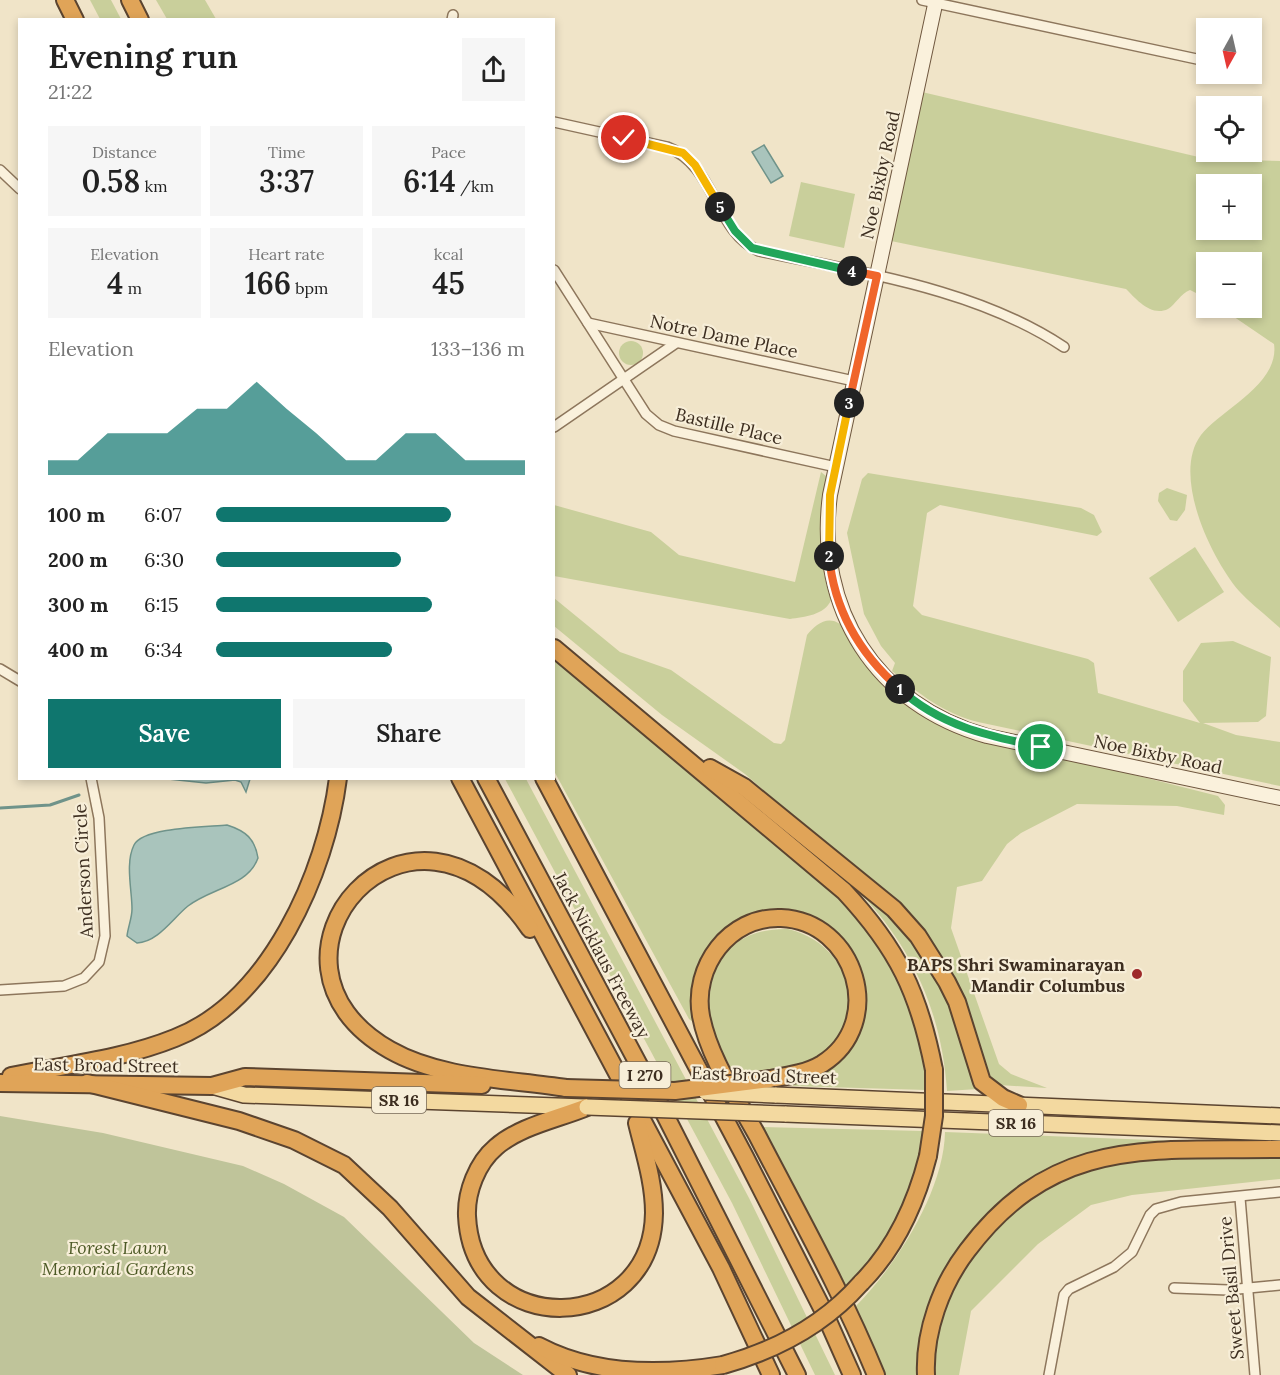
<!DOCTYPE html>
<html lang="en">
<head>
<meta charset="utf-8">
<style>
	body { margin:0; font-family:Lora,serif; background:#f6f6f6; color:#222; height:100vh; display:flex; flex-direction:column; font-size:22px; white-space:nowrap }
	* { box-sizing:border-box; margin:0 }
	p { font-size:20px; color:#767676 }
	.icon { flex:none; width:33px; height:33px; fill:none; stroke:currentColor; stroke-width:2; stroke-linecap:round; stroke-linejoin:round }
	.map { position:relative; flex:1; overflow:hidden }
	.side { position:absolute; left:18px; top:18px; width:537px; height:762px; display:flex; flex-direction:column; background:#fff; border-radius:0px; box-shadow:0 3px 9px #0003 }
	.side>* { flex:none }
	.needle { width:39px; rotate:188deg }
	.controls { position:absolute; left:1196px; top:18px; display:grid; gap:12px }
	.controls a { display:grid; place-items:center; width:66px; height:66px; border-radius:0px; background:#fff; box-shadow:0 3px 9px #0003; font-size:30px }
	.pin { position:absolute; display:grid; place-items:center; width:51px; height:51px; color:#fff; margin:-26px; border:3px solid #fff; border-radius:50%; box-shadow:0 2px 6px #0007 }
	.km { position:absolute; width:30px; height:30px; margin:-15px; border-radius:50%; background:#222; color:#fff; font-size:16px; line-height:30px; text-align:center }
	.round { display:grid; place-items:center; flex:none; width:63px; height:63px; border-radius:0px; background:#f6f6f6 }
	.headline { display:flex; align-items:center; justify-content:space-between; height:102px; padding:0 30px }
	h1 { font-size:33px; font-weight:600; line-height:45px }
	.figures { display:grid; grid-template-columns:repeat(3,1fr); gap:9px; height:102px; padding:6px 30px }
	.figures div { display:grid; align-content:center; border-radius:0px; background:#f6f6f6; text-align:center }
	.figures b { font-size:30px; font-weight:600 }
	.figures small { font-size:16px; font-weight:400 }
	.figures p { font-size:16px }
	.chart { height:168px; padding:12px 30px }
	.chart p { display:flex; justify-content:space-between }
	.chart svg { width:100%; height:108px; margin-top:6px; fill:#0f766e; opacity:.7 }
	.action { display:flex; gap:12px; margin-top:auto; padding:12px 30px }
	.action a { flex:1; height:69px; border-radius:0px; background:#0f766e; color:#fff; font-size:24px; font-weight:600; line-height:69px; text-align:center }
	.action a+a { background:#f6f6f6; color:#222 }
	ul { padding:0 30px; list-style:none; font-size:20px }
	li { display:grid; grid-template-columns:96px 72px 1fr; align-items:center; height:45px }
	li i { height:15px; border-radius:8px; background:#0f766e }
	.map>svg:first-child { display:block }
	.green { fill:#c9cf9b; fill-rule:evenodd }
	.cemetery { fill:#bfc49a }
	.water { fill:#a9c4bc; stroke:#6f938a; stroke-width:1.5 }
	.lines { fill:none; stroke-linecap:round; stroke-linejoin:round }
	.stream { stroke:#6f938a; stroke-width:3 }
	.street-casing { stroke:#8d765c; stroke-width:12 }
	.secondary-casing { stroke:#6f573f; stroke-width:16 }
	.primary-casing { stroke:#5b4430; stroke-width:18 }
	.highway-casing { stroke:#5b4430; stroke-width:20 }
	.street { stroke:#faf1dc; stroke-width:9 }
	.secondary { stroke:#faf1dc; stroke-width:14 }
	.primary { stroke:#f3d9a0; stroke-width:15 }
	.highway { stroke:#e0a458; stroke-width:16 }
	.primary-bridge-casing { stroke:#5b4430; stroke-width:18; stroke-linecap:butt }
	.highway-bridge-casing { stroke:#5b4430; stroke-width:20; stroke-linecap:butt }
	.primary-bridge { stroke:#f3d9a0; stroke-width:15 }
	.highway-bridge { stroke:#e0a458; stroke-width:16 }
	.split-1-casing { stroke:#fff; stroke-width:12 }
	.split-2-casing { stroke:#fff; stroke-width:12 }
	.split-3-casing { stroke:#fff; stroke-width:12 }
	.split-4-casing { stroke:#fff; stroke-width:12 }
	.split-5-casing { stroke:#fff; stroke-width:12 }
	.split-6-casing { stroke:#fff; stroke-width:12 }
	.split-1 { stroke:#22a559; stroke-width:8 }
	.split-2 { stroke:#f0652b; stroke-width:8 }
	.split-3 { stroke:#f5b400; stroke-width:8 }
	.split-4 { stroke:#f0652b; stroke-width:8 }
	.split-5 { stroke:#22a559; stroke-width:8 }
	.split-6 { stroke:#f5b400; stroke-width:8 }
	.poi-dot { fill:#9e2a2b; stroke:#f7eed8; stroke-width:2 }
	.labels { text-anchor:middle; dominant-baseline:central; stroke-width:4.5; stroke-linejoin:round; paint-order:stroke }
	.shield { fill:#f7eed8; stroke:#756857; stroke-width:1.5 }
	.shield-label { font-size:16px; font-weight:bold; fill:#3d2e20 }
	.street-label { font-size:18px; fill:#3d2e20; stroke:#f7eed8 }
	.poi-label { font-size:18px; font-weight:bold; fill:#3d2e20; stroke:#f7eed8; text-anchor:end }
	.park-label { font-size:18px; font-style:italic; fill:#4d5a26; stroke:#f7eed8 }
</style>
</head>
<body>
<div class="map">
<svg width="1280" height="1375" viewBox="0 0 1280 1375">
	<rect width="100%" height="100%" fill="#f0e4c8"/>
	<g class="green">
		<path d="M90,0H111L121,19H100Z"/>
		<path d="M156,0H205L216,19H167Z"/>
		<path d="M922,92L1207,159L1280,161V628C1267,616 1251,604 1239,591C1211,558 1171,475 1201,435C1220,410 1280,384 1274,344L1221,308H1251V262H1206V298L1190,290C1180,294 1176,304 1168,309C1151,317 1136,299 1126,289L891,241ZM1206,184H1251V230H1206Z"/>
		<path d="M801,182L855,194L844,248L789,236Z"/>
		<circle cx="631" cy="353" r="12"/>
		<path d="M821,472L826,476L827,480C819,522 818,560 831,600C825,615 804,617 790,619L554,576V505L651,532L679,555L795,582Z"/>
		<path d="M868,473L1081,508L1094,515L1102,532L1097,536L940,505L927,513L913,606L922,615L1088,659L1094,663L1098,693L1200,723L1183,701V671L1201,643L1233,641L1271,657L1266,716L1258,722L1203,723L1236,735L1280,742V786L978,722C943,713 919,694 892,671L895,663L881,646L864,614L847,533L862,479Z"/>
		<path d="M1167,488L1187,495L1185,510L1177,521L1170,520L1158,501L1159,493Z"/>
		<path d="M1195,547L1224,592L1178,622L1149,578Z"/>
		<path d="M554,598L620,652L671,670L774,743L781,744L785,740L807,635C815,625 827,615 840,624C868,670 900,703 948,728L1218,796L1225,805L1224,815L1177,806L1077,804L1021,833L1007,844L982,881L957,887L951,928L999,1064L1011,1074L1047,1088L999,1085L986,1076L951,972L923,930L745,774L662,715L554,626Z"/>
		<path d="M554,658L850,908C900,971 920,1009 926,1090L793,1086V1084L825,1071L865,994L859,969L810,919L727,932L696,1018L693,1022L689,1019L554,771Z"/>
		<path d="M505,779H526L749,1198L835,1375H815L732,1203Z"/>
		<path d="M862,889L901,925L951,1002L978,1089L947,1091C942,1014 913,948 860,893Z"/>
		<path d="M788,929C855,945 874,1028 811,1063C792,1073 755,1074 734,1074C725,1056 715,1039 710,1019C708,1008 709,997 711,987C718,946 749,928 788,929Z"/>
		<path d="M761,1127L923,1131C917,1192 887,1244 846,1287Z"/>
		<path d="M945,1132L1204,1142L1073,1161L963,1247L921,1375H884L855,1307C896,1266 944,1191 945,1132Z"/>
		<path d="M1280,1156V1179L1132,1195L1091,1205L1038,1244L971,1311L959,1375H933L938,1331L947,1299L962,1268L1002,1217L1062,1177L1138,1157Z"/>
	</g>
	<path class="cemetery" d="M0,1116L103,1133L243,1166L284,1184L344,1217L474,1343L523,1375H0Z"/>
	<g class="water">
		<path d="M764,145L783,176L771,183L752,152Z"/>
		<path d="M168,779H250L246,792L241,782L235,780L206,783Z"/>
		<path d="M227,825C246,831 255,839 258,858C248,886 211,888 188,906C173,918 158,942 137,943L127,936C128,927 132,918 132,909C132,890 125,863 134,845C143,827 208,827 227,825Z"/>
	</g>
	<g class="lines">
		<path class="stream" d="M0,808L50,805L79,795"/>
		<g class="street-casing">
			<g id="street">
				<path d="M922,0L1206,61"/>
				<path d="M452,20L453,15"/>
				<path d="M554,122L667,147C716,165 714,231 759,251C862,273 975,288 1064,347"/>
				<path d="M0,170L20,189"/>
				<path d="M554,270L646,414L659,425L674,431L836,467"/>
				<path d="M588,323L854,381"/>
				<path d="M554,427L676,343"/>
				<path d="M0,669L20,681"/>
				<path d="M0,990L64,986L84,978L99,962L105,936L99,818L91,778"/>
				<path d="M1240,1198L1255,1375"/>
				<path d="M1174,1288L1228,1290L1280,1285"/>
				<path d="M1049,1375L1064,1295L1069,1289L1114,1267L1132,1252L1150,1215L1156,1209L1181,1202L1280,1192"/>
			</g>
		</g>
		<g class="secondary-casing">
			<path id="secondary" d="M936,0L830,495C815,609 876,705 987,736L1280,798"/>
		</g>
		<g class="primary-casing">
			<g id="primary">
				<path d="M212,1086L244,1095L585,1107"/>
				<path d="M775,1095L1280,1116"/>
				<path d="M785,1114L1280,1133"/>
			</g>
		</g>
		<g class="highway-casing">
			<g id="highway">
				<path d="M65,0L75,20"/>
				<path d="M130,0L140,20"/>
				<path d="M554,648L844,891C898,949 919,993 934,1070"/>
				<path d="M710,768L744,787L894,909L918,936L947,982L957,1002L982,1082L1003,1098L1019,1105"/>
				<path d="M460,778L721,1268L771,1375"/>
				<path d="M486,778L658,1101L797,1375"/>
				<path d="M544,778L745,1157L824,1312L852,1375"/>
				<path d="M530,929C410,754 234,962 390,1050C441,1079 509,1079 566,1088"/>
				<path d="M11,1076C66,1065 123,1059 175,1038C270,1001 326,873 338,778"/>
				<path d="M770,1079C787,1076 807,1073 822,1064C887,1023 856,921 781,918C729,916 692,967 701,1016C709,1058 737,1098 757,1135C798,1214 842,1292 876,1375"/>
				<path d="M0,1083L212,1086L245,1077L482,1085"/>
				<path d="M87,1083L239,1121L294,1140L344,1165L390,1208L468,1297L568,1375"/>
				<path d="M587,1107C558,1119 520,1126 496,1147C477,1163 466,1192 467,1216C473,1341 652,1337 654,1213C654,1182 644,1152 637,1123"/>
				<path d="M861,1283C896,1248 916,1203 928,1156"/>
				<path d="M539,1346C594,1375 662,1375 723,1365"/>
				<path d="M926,1375C924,1332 941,1285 967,1251C1054,1135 1150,1151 1280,1149"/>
			</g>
		</g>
		<use href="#street" class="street"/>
		<use href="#secondary" class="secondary"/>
		<use href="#primary" class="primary"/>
		<use href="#highway" class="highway"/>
		<g class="primary-bridge-casing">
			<g id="primary-bridge">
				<path d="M706,1092L775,1095"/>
				<path d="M587,1107L785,1114"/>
			</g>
		</g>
		<g class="highway-bridge-casing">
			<g id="highway-bridge">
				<path d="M566,1088L675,1091L770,1079"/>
				<path d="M928,1156L934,1116V1070"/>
				<path d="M723,1365C777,1350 824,1325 861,1283"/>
			</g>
		</g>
		<use href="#primary-bridge" class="primary-bridge"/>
		<use href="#highway-bridge" class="highway-bridge"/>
	</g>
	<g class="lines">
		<g class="split-1-casing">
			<path id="split-1" d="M900,689C940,726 989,736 1041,747"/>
		</g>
		<g class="split-2-casing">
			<path id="split-2" d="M829,556C834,609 860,654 900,689"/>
		</g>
		<g class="split-3-casing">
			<path id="split-3" d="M829,556L830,495L849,403"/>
		</g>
		<g class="split-4-casing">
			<path id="split-4" d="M849,403L877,276L852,271"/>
		</g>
		<g class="split-5-casing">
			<path id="split-5" d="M720,207L735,231L752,248L852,271"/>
		</g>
		<g class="split-6-casing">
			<path id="split-6" d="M624,138L683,153L695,165L720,207"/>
		</g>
		<use href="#split-1" class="split-1"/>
		<use href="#split-2" class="split-2"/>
		<use href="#split-3" class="split-3"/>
		<use href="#split-4" class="split-4"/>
		<use href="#split-5" class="split-5"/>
		<use href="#split-6" class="split-6"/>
	</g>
	<circle class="poi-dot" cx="1137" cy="974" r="6"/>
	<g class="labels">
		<g class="shield">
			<rect x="619.5" y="1062" width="51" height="26" rx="4.5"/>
			<rect x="372" y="1087" width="54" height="26" rx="4.5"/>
			<rect x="989" y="1110" width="54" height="26" rx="4.5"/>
		</g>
		<g class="shield-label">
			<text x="645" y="1075">I 270</text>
			<text x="399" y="1100">SR 16</text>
			<text x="1016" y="1123">SR 16</text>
		</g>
		<g class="street-label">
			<text transform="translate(880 175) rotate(-78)">Noe Bixby Road</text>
			<text transform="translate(724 336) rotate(12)">Notre Dame Place</text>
			<text transform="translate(729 426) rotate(13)">Bastille Place</text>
			<text transform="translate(1158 754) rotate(12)">Noe Bixby Road</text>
			<text transform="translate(83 871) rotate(-93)">Anderson Circle</text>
			<text transform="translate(602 955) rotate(62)">Jack Nicklaus Freeway</text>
			<text transform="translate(106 1065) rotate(1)">East Broad Street</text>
			<text transform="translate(764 1075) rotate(2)">East Broad Street</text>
			<text transform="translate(1231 1288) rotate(-95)">Sweet Basil Drive</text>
		</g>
		<g class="poi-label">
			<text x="1125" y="964">BAPS Shri Swaminarayan<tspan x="1125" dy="21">Mandir Columbus</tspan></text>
		</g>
		<g class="park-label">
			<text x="118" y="1247">Forest Lawn<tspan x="118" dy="21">Memorial Gardens</tspan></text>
		</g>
	</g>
</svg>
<div class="controls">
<a><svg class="needle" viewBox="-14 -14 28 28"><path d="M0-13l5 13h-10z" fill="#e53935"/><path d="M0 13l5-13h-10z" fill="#767676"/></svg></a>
<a><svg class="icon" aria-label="locate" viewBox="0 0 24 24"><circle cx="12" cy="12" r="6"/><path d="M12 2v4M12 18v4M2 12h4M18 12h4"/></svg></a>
<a>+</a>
<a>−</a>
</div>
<div class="pin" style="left:1041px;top:747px;background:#1e9e55"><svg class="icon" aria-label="arrive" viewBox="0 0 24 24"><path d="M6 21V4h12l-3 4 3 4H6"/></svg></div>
<div class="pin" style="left:624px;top:138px;background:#d93025"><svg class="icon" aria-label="check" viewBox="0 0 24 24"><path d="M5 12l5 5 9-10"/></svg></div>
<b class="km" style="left:900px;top:689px">1</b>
<b class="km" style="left:829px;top:556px">2</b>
<b class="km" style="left:849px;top:403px">3</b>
<b class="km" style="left:852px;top:271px">4</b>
<b class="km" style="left:720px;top:207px">5</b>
<section class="side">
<div class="headline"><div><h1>Evening run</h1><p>21:22</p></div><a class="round"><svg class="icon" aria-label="share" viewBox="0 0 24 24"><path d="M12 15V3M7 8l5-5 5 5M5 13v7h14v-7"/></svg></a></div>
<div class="figures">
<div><p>Distance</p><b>0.58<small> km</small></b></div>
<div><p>Time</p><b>3:37</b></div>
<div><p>Pace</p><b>6:14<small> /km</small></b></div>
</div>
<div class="figures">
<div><p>Elevation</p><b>4<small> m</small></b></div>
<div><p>Heart rate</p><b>166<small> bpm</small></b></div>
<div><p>kcal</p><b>45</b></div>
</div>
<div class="chart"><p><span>Elevation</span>133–136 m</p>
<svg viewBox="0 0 160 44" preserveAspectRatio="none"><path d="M0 44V38L10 38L20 27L30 27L40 27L50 17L60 17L70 6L80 17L90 27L100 38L110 38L120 27L130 27L140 38L150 38L160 38V44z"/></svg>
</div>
<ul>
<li><b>100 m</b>6:07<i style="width:76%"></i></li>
<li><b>200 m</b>6:30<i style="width:60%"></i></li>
<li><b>300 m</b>6:15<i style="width:70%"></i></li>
<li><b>400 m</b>6:34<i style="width:57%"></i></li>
</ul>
<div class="action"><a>Save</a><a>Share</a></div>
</section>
</div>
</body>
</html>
